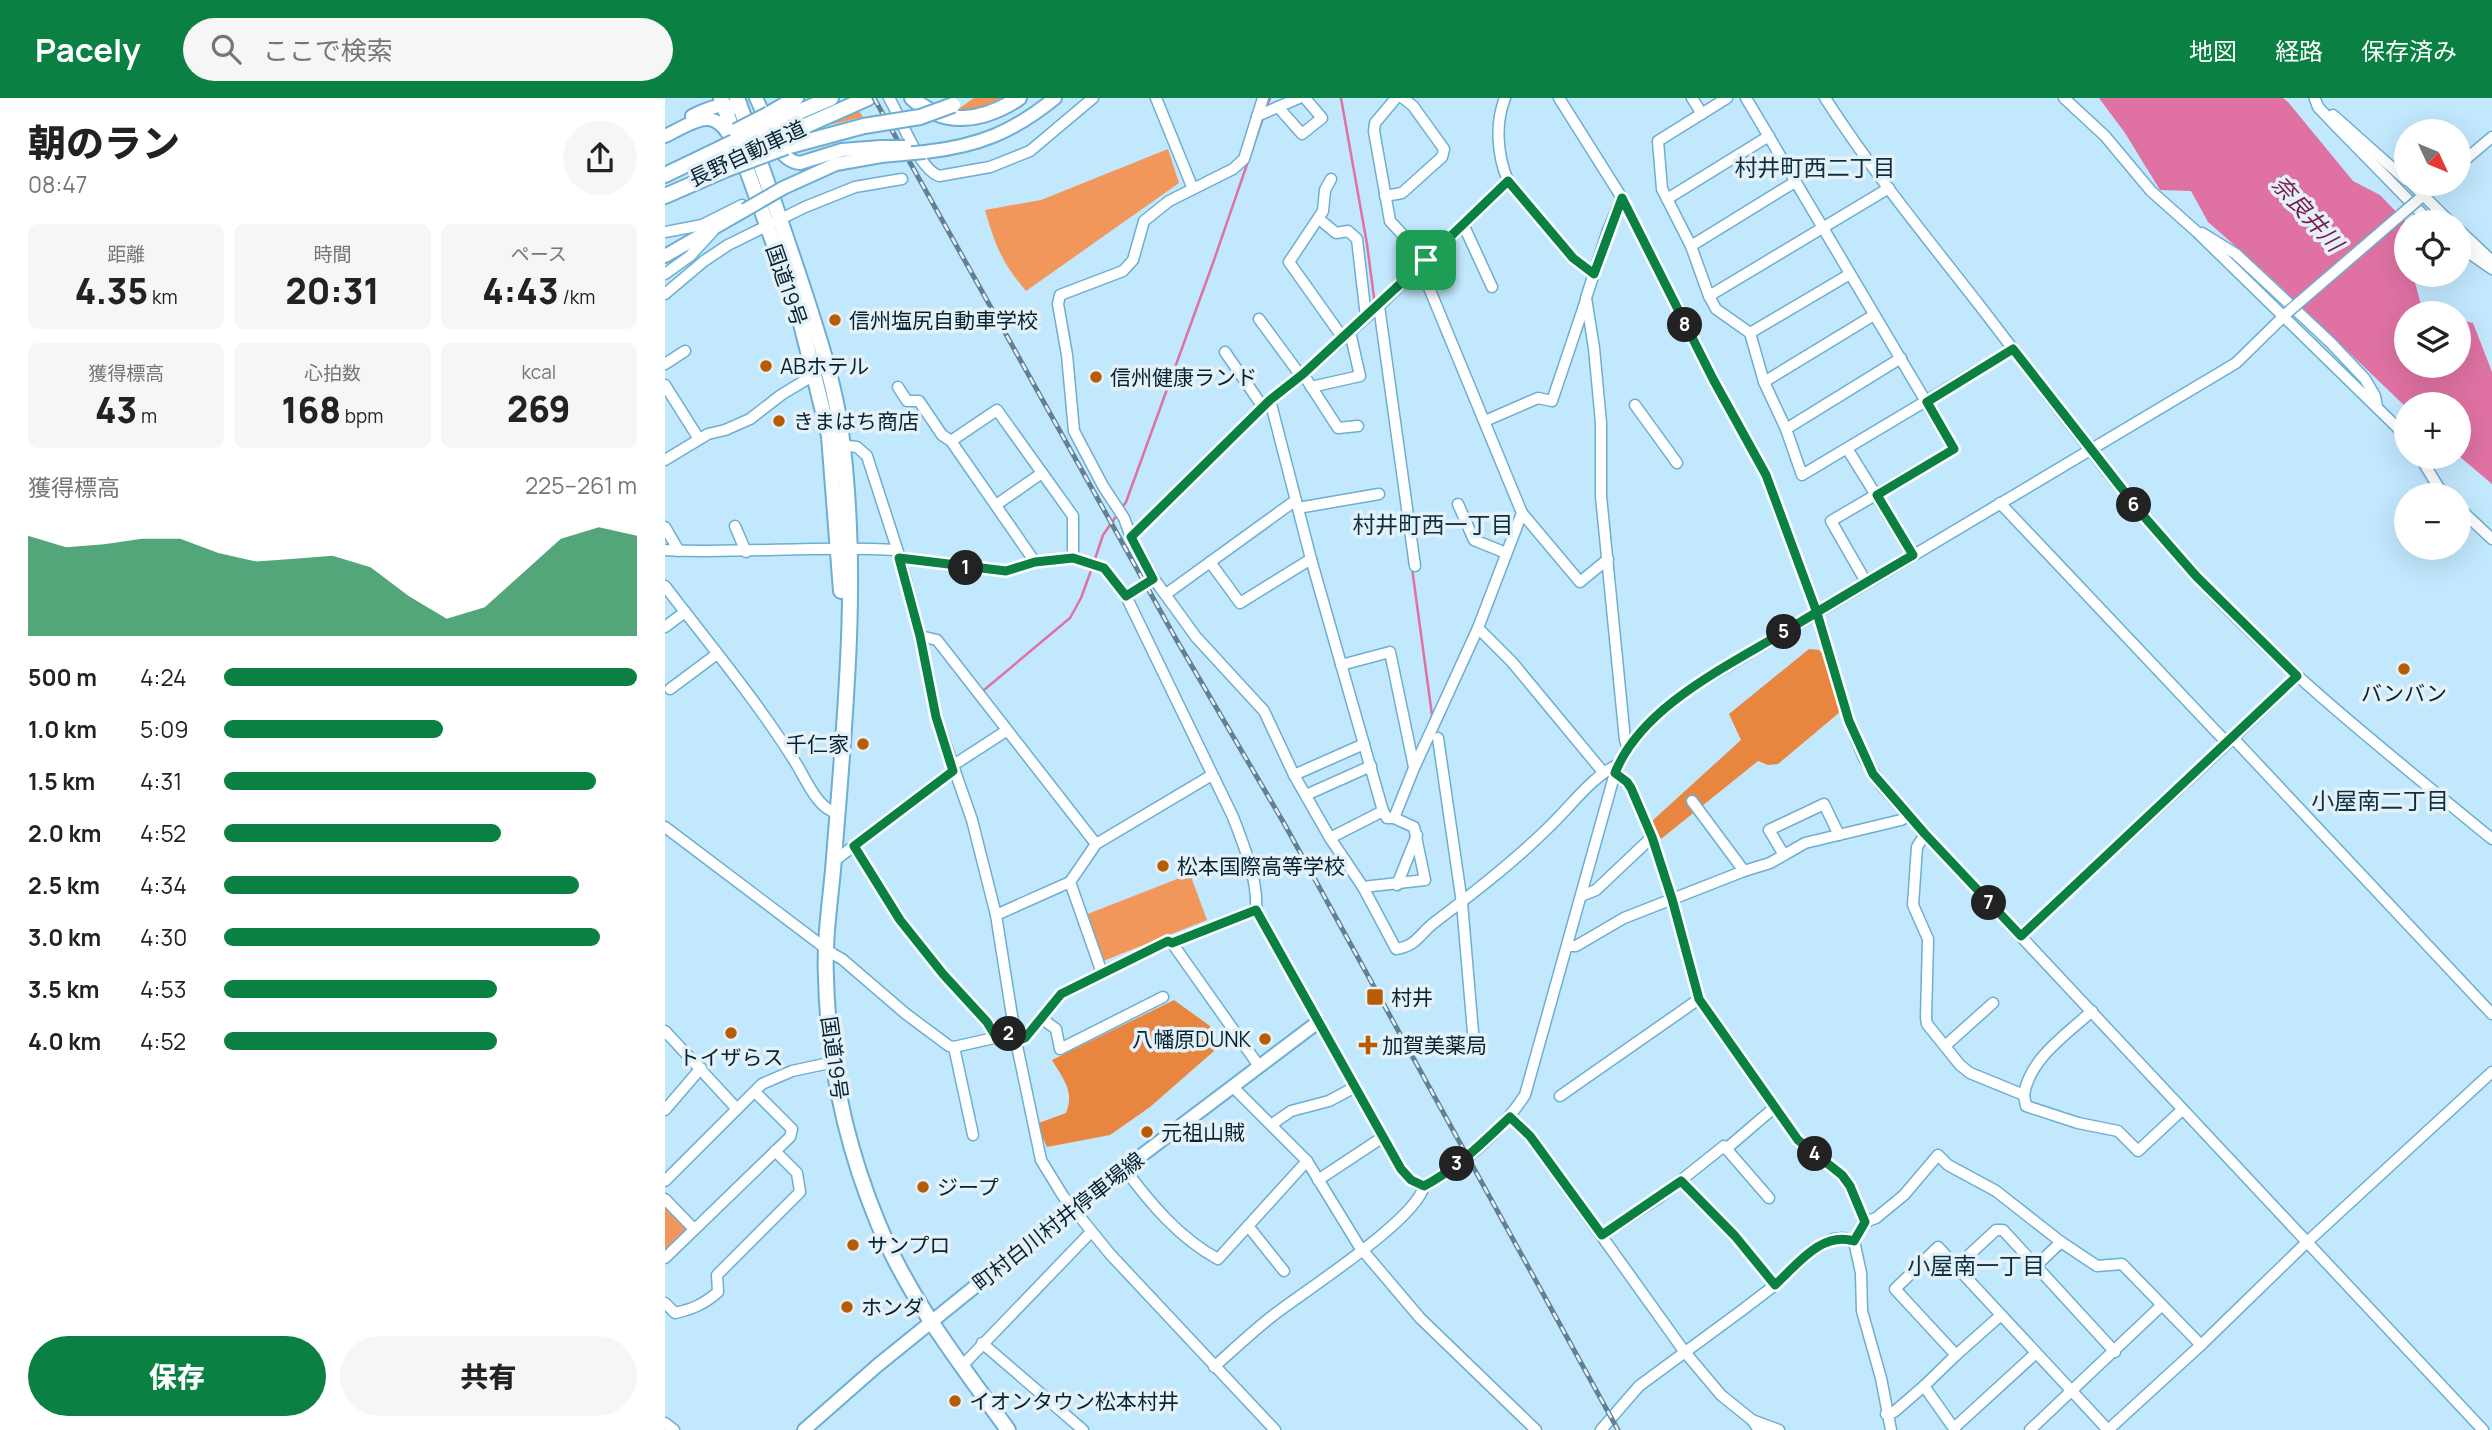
<!DOCTYPE html>
<html lang="ja">
<head>
<meta charset="utf-8">
<style>
	body { margin:0; font-family:Manrope,"Noto Sans JP",sans-serif; background:#f6f6f6; color:#222; height:100vh; display:flex; flex-direction:column; font-size:26px; white-space:nowrap }
	* { box-sizing:border-box; margin:0 }
	p { font-size:23px; color:#767676 }
	.icon { flex:none; width:38px; height:38px; fill:none; stroke:currentColor; stroke-width:2; stroke-linecap:round; stroke-linejoin:round }
	.map { position:relative; flex:1; overflow:hidden }
	.side { display:flex; flex-direction:column; background:#fff; width:665px }
	.side>* { flex:none }
	.needle { width:46px; rotate:134deg }
	.buttons { position:absolute; left:1729px; top:21px; display:grid; gap:14px }
	.buttons a { display:grid; place-items:center; width:77px; height:77px; border-radius:50%; background:#fff; box-shadow:0 7px 28px #0002; font-size:35px }
	.pin { position:absolute; display:grid; place-items:center; width:60px; height:60px; color:#fff; margin:-30px; border-radius:14px; box-shadow:0 4px 10px #0006 }
	.km { position:absolute; width:35px; height:35px; margin:-18px; border-radius:50%; background:#222; color:#fff; font-size:19px; line-height:35px; text-align:center }
	.round { display:grid; place-items:center; flex:none; width:74px; height:74px; border-radius:37px; background:#f6f6f6 }
	.overview { display:flex; align-items:center; justify-content:space-between; height:119px; padding:0 28px }
	h1 { font-size:38px; font-weight:800; line-height:52px }
	.stats { display:grid; grid-template-columns:repeat(3,1fr); gap:10px; height:119px; padding:7px 28px }
	.stats div { display:grid; align-content:center; border-radius:10px; background:#f6f6f6; text-align:center }
	.stats b { font-size:35px; font-weight:800 }
	.stats small { font-size:19px; font-weight:400 }
	.stats p { font-size:19px }
	.chart { height:196px; padding:14px 28px }
	.chart p { display:flex; justify-content:space-between }
	.chart svg { width:100%; height:126px; margin-top:7px; fill:#0b8043; opacity:.7 }
	.action { display:flex; gap:14px; margin-top:auto; padding:14px 28px }
	.action a { flex:1; height:80px; border-radius:42px; background:#0b8043; color:#fff; font-size:28px; font-weight:800; line-height:80px; text-align:center }
	.action a+a { background:#f6f6f6; color:#222 }
	ul { padding:0 28px; list-style:none; font-size:23px }
	li { display:grid; grid-template-columns:112px 84px 1fr; align-items:center; height:52px }
	li i { height:18px; border-radius:9px; background:#0b8043 }
	header { display:flex; align-items:center; gap:42px; box-sizing:border-box; height:98px; padding:0 35px; background:#0b8043; color:#fff }
	header strong { font-size:33px }
	nav { display:flex; gap:38px; margin-inline-start:auto; font-size:24px }
	.search { width:490px; height:63px; background:#f6f6f6; display:flex; align-items:center; gap:18px; box-sizing:border-box; padding:0 24px; border-radius:38px; color:#767676; font-size:26px }
	main { display:flex; flex:1; min-height:0 }
	.map>svg:first-child { display:block }
	.green { fill:#f1975b }
	.forest { fill:#e8863f }
	.water { fill:#df72a3 }
	.lines { fill:none; stroke-linecap:round; stroke-linejoin:round }
	.stream { stroke:#df72a3; stroke-width:2.5 }
	.minor-casing { stroke:#6eaed1; stroke-width:13 }
	.major-casing { stroke:#6eaed1; stroke-width:16 }
	.highway-casing { stroke:#6eaed1; stroke-width:18 }
	.minor { stroke:#fff; stroke-width:10 }
	.major { stroke:#fff; stroke-width:12 }
	.highway { stroke:#fff; stroke-width:14 }
	.rail-casing { stroke:#618193; stroke-width:5 }
	.rail { stroke:#e4f1f8; stroke-width:2.5; stroke-dasharray:8; stroke-linecap:butt }
	.minor-bridge-casing { stroke:#6eaed1; stroke-width:13; stroke-linecap:butt }
	.major-bridge-casing { stroke:#6eaed1; stroke-width:16; stroke-linecap:butt }
	.highway-bridge-casing { stroke:#6eaed1; stroke-width:18; stroke-linecap:butt }
	.minor-bridge { stroke:#fff; stroke-width:10 }
	.major-bridge { stroke:#fff; stroke-width:12 }
	.highway-bridge { stroke:#fff; stroke-width:14 }
	.route-casing { stroke:#fff; stroke-width:14 }
	.route { stroke:#0b8043; stroke-width:9 }
	.poi-dot { fill:#b85c04; stroke:#e4f1f8; stroke-width:2.5 }
	.labels { text-anchor:middle; dominant-baseline:central; stroke-width:7; stroke-linejoin:round; paint-order:stroke }
	.street-label { font-size:21px; fill:#072330; stroke:#e4f1f8 }
	.poi-label { font-size:21px; fill:#072330; stroke:#e4f1f8; text-anchor:start }
	.neighbourhood-label { font-size:23px; fill:#0d3041; stroke:#e4f1f8 }
	.water-label { font-size:23px; font-style:italic; fill:#7c194e; stroke:#e4f1f8 }
</style>
</head>
<body>
<header>
<strong>Pacely</strong>
<div class="search"><svg class="icon" aria-label="search" viewBox="0 0 24 24"><circle cx="10" cy="10" r="6"/><path d="M15 15l6 6"/></svg>ここで検索</div>
<nav><a>地図</a><a>経路</a><a>保存済み</a></nav>
</header>
<main>
<section class="side">
<div class="overview"><div><h1>朝のラン</h1><p>08:47</p></div><a class="round"><svg class="icon" aria-label="share" viewBox="0 0 24 24"><path d="M12 15V3M7 8l5-5 5 5M5 13v7h14v-7"/></svg></a></div>
<div class="stats">
<div><p>距離</p><b>4.35<small> km</small></b></div>
<div><p>時間</p><b>20:31</b></div>
<div><p>ペース</p><b>4:43<small> /km</small></b></div>
</div>
<div class="stats">
<div><p>獲得標高</p><b>43<small> m</small></b></div>
<div><p>心拍数</p><b>168<small> bpm</small></b></div>
<div><p>kcal</p><b>269</b></div>
</div>
<div class="chart"><p><span>獲得標高</span>225–261 m</p>
<svg viewBox="0 0 160 44" preserveAspectRatio="none"><path d="M0 44V9L10 13L20 12L30 10L40 10L50 15L60 18L70 17L80 16L90 20L100 30L110 38L120 34L130 22L140 10L150 6L160 9V44z"/></svg>
</div>
<ul>
<li><b>500 m</b>4:24<i style="width:100%"></i></li>
<li><b>1.0 km</b>5:09<i style="width:53%"></i></li>
<li><b>1.5 km</b>4:31<i style="width:90%"></i></li>
<li><b>2.0 km</b>4:52<i style="width:67%"></i></li>
<li><b>2.5 km</b>4:34<i style="width:86%"></i></li>
<li><b>3.0 km</b>4:30<i style="width:91%"></i></li>
<li><b>3.5 km</b>4:53<i style="width:66%"></i></li>
<li><b>4.0 km</b>4:52<i style="width:66%"></i></li>
</ul>
<div class="action"><a>保存</a><a>共有</a></div>
</section>
<div class="map">
<svg width="1827" height="1332" viewBox="0 0 1827 1332">
	<rect width="100%" height="100%" fill="#c2e8fe"/>
	<g class="green">
		<path d="M309,0H336L314,11L289,14Z"/>
		<path d="M194,13L198,19L147,31Z"/>
		<path d="M503,51L514,85L361,193C337,165 330,147 320,112L376,102Z"/>
		<path d="M525,776L542,822L438,863L420,817Z"/>
		<path d="M0,1106L24,1131L0,1154Z"/>
	</g>
	<g class="forest">
		<path d="M1144,551L1154,552L1159,557L1175,614L1113,666L1103,667L1093,663L996,741L987,723L1076,642L1064,616Z"/>
		<path d="M509,902L545,928L549,953L485,1009L445,1037L382,1049L371,1026L401,1015C410,993 398,981 387,962Z"/>
	</g>
	<path class="water" d="M1434,0H1618L1623,4L1688,83L1715,97L1741,124V177H1748L1756,207L1770,215H1741V268H1794V222L1808,225L1827,274V386L1794,358V306H1741V309L1601,175L1543,124L1526,93L1495,92L1460,35Z"/>
	<g class="lines">
		<g class="stream">
			<path d="M676,0L702,146L710,207"/>
			<path d="M601,10L605,0"/>
			<path d="M456,411L461,404L548,165L598,20"/>
			<path d="M429,464L438,437L452,417"/>
			<path d="M747,470L767,617"/>
			<path d="M319,592L405,520L416,500L427,470"/>
		</g>
		<g class="minor-casing">
			<g id="minor">
				<path d="M224,0C236,20 253,70 274,78L325,69L365,53L428,0"/>
				<path d="M491,0L528,91L504,103L479,123L468,162L458,173L395,197L393,206L402,257L409,333L438,388L459,420L466,439L489,481L531,539L599,613L629,677L665,740L698,789L731,851C752,848 754,836 770,824C810,794 850,763 886,727C908,706 926,679 954,666"/>
				<path d="M731,0L710,25L709,33L725,123L761,162"/>
				<path d="M840,0C830,25 832,57 843,83L908,160L929,176"/>
				<path d="M894,0L957,100L1048,281L1101,377L1152,515L1184,623L1199,660L1217,688L1260,736L1818,1332"/>
				<path d="M1027,0L1037,16"/>
				<path d="M1062,0L993,43L997,91L1026,148L1044,198L1051,211L1085,235L1099,284L1121,331L1137,377L1348,251"/>
				<path d="M1081,0L1289,351L1166,423L1201,484"/>
				<path d="M1160,0C1207,73 1262,140 1315,208C1385,299 1453,392 1530,477C1620,575 1725,657 1827,741"/>
				<path d="M1399,0L1440,38L1486,93L1532,134L1741,338"/>
				<path d="M1650,1L1653,9L1671,28L1765,124"/>
				<path d="M613,9L637,36L657,20L640,0"/>
				<path d="M1668,17L1741,82"/>
				<path d="M592,18L634,0"/>
				<path d="M1794,67L1827,39"/>
				<path d="M666,81L660,92L658,113L624,164L678,240"/>
				<path d="M1747,86L1785,124"/>
				<path d="M528,91L568,71L579,61L598,0"/>
				<path d="M720,98L737,95L777,59L779,51L748,8L738,0"/>
				<path d="M957,100L943,132L921,200L929,250L936,325V398L960,642L963,651"/>
				<path d="M1002,101L1104,38"/>
				<path d="M1754,101L1772,86"/>
				<path d="M654,121L671,135L683,133L692,141L701,219"/>
				<path d="M798,126L827,189"/>
				<path d="M1794,132L1827,163"/>
				<path d="M0,134L37,127L77,107"/>
				<path d="M1537,135L1571,156L1666,245L1700,281L1710,298L1712,309"/>
				<path d="M1026,148L1130,84"/>
				<path d="M1794,148L1827,171"/>
				<path d="M755,168L857,415L915,484L943,461"/>
				<path d="M0,176L25,158L48,133"/>
				<path d="M0,196L39,163L63,147L140,109L190,89L237,81"/>
				<path d="M1044,198L1224,90"/>
				<path d="M714,208L750,468"/>
				<path d="M594,221L636,278"/>
				<path d="M1085,235L1185,176"/>
				<path d="M560,254L598,309"/>
				<path d="M0,266L20,253"/>
				<path d="M638,276L673,330L693,328"/>
				<path d="M1099,284L1209,217"/>
				<path d="M0,287L34,341"/>
				<path d="M233,289L242,303H254L277,337L286,343L370,464"/>
				<path d="M646,289L695,278L685,234"/>
				<path d="M605,302L646,461L718,713L722,720H729L749,729L760,782L698,789"/>
				<path d="M970,307L1012,365"/>
				<path d="M820,323L873,300L887,303L921,202"/>
				<path d="M1121,331L1236,260"/>
				<path d="M286,343L332,312L408,418V460"/>
				<path d="M174,347L192,349L202,358L235,460L255,538L271,619L307,722L331,817L351,943L376,1062L398,1098L445,1156L610,1332"/>
				<path d="M1183,352L1248,457"/>
				<path d="M1755,359L1774,390L1781,397"/>
				<path d="M0,362L43,336L60,332L85,321L116,297L149,277"/>
				<path d="M1335,405L1562,645"/>
				<path d="M793,406L809,442L841,455"/>
				<path d="M331,407L377,375"/>
				<path d="M633,410L714,396"/>
				<path d="M1794,410L1827,441"/>
				<path d="M70,428L81,454"/>
				<path d="M0,429L14,453"/>
				<path d="M466,439L605,302L636,278L714,208L843,83"/>
				<path d="M0,452C77,456 154,447 231,452"/>
				<path d="M235,460L341,473L370,464L408,460L439,470L461,498L568,719C579,748 593,781 591,812L736,1071L746,1082L759,1088C798,1068 836,1033 860,997L950,675C965,639 999,609 1031,587L1571,265L1623,214"/>
				<path d="M545,464L575,505L646,461"/>
				<path d="M0,488C45,547 93,604 132,667C141,682 153,711 172,715"/>
				<path d="M501,496L631,402"/>
				<path d="M461,498L489,481"/>
				<path d="M0,529L20,514"/>
				<path d="M813,530L847,564L938,674"/>
				<path d="M255,538L272,542L431,746"/>
				<path d="M676,567L725,554L749,669"/>
				<path d="M5,591L52,556"/>
				<path d="M773,640L797,805L809,946"/>
				<path d="M1568,640L1632,578"/>
				<path d="M287,668L341,633"/>
				<path d="M950,675L962,684L966,690L987,739L1007,801L1034,901L1133,1042L1177,1077L1185,1088L1200,1124"/>
				<path d="M629,677L699,646"/>
				<path d="M641,697L706,668"/>
				<path d="M1027,703L1079,773"/>
				<path d="M729,720L749,670L813,530L857,415"/>
				<path d="M0,729L168,856L177,861L241,916L284,948L289,949L351,935"/>
				<path d="M1260,736L1252,749L1248,807L1263,841L1261,920L1262,926L1295,967L1305,975L1359,997L1361,1008L1413,1025L1453,1033L1473,1053L1517,1012"/>
				<path d="M665,740L718,713"/>
				<path d="M189,748L235,822L278,876L322,924L331,939"/>
				<path d="M1119,757L1104,732L1159,706L1174,737"/>
				<path d="M169,763L288,673"/>
				<path d="M732,787L752,737"/>
				<path d="M916,798L931,792L987,739"/>
				<path d="M331,817L405,784"/>
				<path d="M1356,838L1568,640L1827,916"/>
				<path d="M507,845L594,968"/>
				<path d="M902,848H911L959,820L1079,773L1105,765L1140,745L1236,722L1243,718"/>
				<path d="M437,875L405,784L431,746L547,677"/>
				<path d="M376,920L391,931L395,951L498,899"/>
				<path d="M0,933L72,1011"/>
				<path d="M351,943L360,940L396,896L503,843L507,845L591,812"/>
				<path d="M1280,948L1328,905"/>
				<path d="M289,949L308,1037"/>
				<path d="M567,988L642,1063L694,1148L755,1220L871,1332"/>
				<path d="M1359,997C1364,961 1402,936 1427,913"/>
				<path d="M895,998L1034,901"/>
				<path d="M0,1012L36,970"/>
				<path d="M845,1019L865,1038L1019,1253L1056,1297L1087,1322L1094,1332"/>
				<path d="M606,1027L626,1013L664,1003L690,989"/>
				<path d="M1061,1051L1110,1009"/>
				<path d="M459,1070C485,1105 514,1140 553,1161L642,1063"/>
				<path d="M653,1082L718,1039"/>
				<path d="M0,1083L97,986L127,973L169,964"/>
				<path d="M1015,1083L1070,1138L1110,1187"/>
				<path d="M0,1101L29,1131"/>
				<path d="M583,1128L619,1173"/>
				<path d="M937,1137L995,1099L1059,1048L1104,1100"/>
				<path d="M0,1160L125,1039L127,1031L90,994"/>
				<path d="M1371,1168L1396,1144"/>
				<path d="M1291,1169L1331,1132H1338L1450,1254"/>
				<path d="M0,1205L10,1215C28,1211 39,1206 53,1194L52,1177L135,1094L132,1075L110,1053"/>
				<path d="M317,1245L418,1332"/>
				<path d="M1291,1257L1336,1217"/>
				<path d="M297,1268L426,1134"/>
				<path d="M549,1269C569,1251 589,1232 610,1216C641,1192 751,1122 759,1088"/>
				<path d="M1221,1316L1229,1314L1259,1288"/>
				<path d="M1087,1322L1114,1332"/>
				<path d="M0,1325L9,1332"/>
				<path d="M1289,1330L1371,1255"/>
				<path d="M936,1332L974,1288L1076,1213L1110,1187L1148,1151L1168,1141L1178,1140L1189,1143"/>
				<path d="M1226,1332L1216,1280L1197,1213L1196,1175L1189,1143L1200,1124L1211,1120L1239,1097L1273,1057L1283,1067L1331,1093L1396,1144L1432,1168L1457,1166L1536,1247"/>
				<path d="M1290,1332L1259,1288L1291,1257L1230,1191L1273,1149L1443,1332"/>
				<path d="M1365,1332L1496,1208"/>
				<path d="M1443,1332L1536,1247L1641,1145L1827,974"/>
			</g>
		</g>
		<g class="major-casing">
			<g id="major">
				<path d="M91,0C102,20 108,62 135,65L177,52L216,49"/>
				<path d="M27,18C43,10 59,3 76,12"/>
				<path d="M0,38C28,25 48,6 66,41"/>
				<path d="M260,54C314,48 348,34 390,0"/>
				<path d="M118,90L171,66L216,58"/>
				<path d="M0,158L80,112"/>
				<path d="M139,1332L213,1267L407,1110L653,924"/>
			</g>
		</g>
		<g class="highway-casing">
			<g id="highway">
				<path d="M56,0L132,210L149,277L164,338L176,493"/>
				<path d="M72,0C96,66 119,132 141,199C155,243 170,288 176,334C195,476 180,619 169,760C166,800 159,839 161,879C163,963 181,1048 213,1125C244,1201 295,1265 343,1332"/>
				<path d="M247,0C280,30 319,23 354,0"/>
				<path d="M104,16L131,0"/>
				<path d="M108,25L166,0"/>
				<path d="M115,39L203,0"/>
				<path d="M121,49L199,28"/>
				<path d="M0,77L54,51"/>
				<path d="M0,98L62,71"/>
			</g>
		</g>
		<use href="#minor" class="minor"/>
		<use href="#major" class="major"/>
		<use href="#highway" class="highway"/>
		<g class="rail-casing">
			<path id="rail" d="M209,0L511,541L620,727L953,1332"/>
		</g>
		<use href="#rail" class="rail"/>
		<g class="minor-bridge-casing">
			<path id="minor-bridge" d="M1623,214L1753,102"/>
		</g>
		<g class="major-bridge-casing">
			<g id="major-bridge">
				<path d="M216,49H240"/>
				<path d="M216,58L260,54"/>
				<path d="M80,112L118,90"/>
			</g>
		</g>
		<g class="highway-bridge-casing">
			<g id="highway-bridge">
				<path d="M199,28L255,19L288,7"/>
				<path d="M71,33L104,16"/>
				<path d="M54,51L108,25"/>
				<path d="M82,55L115,39"/>
				<path d="M62,71L121,49"/>
			</g>
		</g>
		<use href="#minor-bridge" class="minor-bridge"/>
		<use href="#major-bridge" class="major-bridge"/>
		<use href="#highway-bridge" class="highway-bridge"/>
	</g>
	<g class="lines">
		<g class="route-casing">
			<path id="route" d="M761,162L638,276L605,302L466,439L488,481L461,498L439,470L408,460L370,464L341,473L234,460L255,538L271,619L288,673L189,748L235,822L278,876L322,924L331,939L351,935V943L360,940L396,896L503,843L507,845L591,812L736,1071L746,1082L759,1088C792,1071 818,1044 845,1019L865,1038L937,1137L1016,1083L1070,1138L1110,1187C1132,1167 1156,1133 1189,1143L1200,1124L1185,1088L1177,1077L1133,1042L1034,901L1007,801L987,739L966,690L962,684L950,675C976,609 1061,569 1119,534C1162,508 1205,482 1248,457L1212,397L1289,351L1262,304L1348,251L1476,415L1531,478L1632,578L1356,838L1260,736L1208,676L1184,623L1152,515L1101,377L1048,281L957,100L929,176L908,160L843,83L761,162"/>
		</g>
		<use href="#route" class="route"/>
	</g>
	<g class="poi-dot">
		<circle cx="170" cy="222" r="7"/>
		<circle cx="101" cy="268" r="7"/>
		<circle cx="431" cy="279" r="7"/>
		<circle cx="114" cy="323" r="7"/>
		<circle cx="1739" cy="571" r="7"/>
		<circle cx="198" cy="646" r="7"/>
		<circle cx="498" cy="768" r="7"/>
		<rect x="701" y="890" width="18" height="18" rx="3.5"/>
		<circle cx="66" cy="935" r="7"/>
		<circle cx="600" cy="941" r="7"/>
		<path d="M699.5 936.5h7v7h7v7h-7v7h-7v-7h-7v-7h7z"/>
		<circle cx="482" cy="1034" r="7"/>
		<circle cx="258" cy="1089" r="7"/>
		<circle cx="188" cy="1147" r="7"/>
		<circle cx="182" cy="1209" r="7"/>
		<circle cx="290" cy="1303" r="7"/>
	</g>
	<g class="labels">
		<g class="street-label">
			<text transform="translate(82 55) rotate(-25)">長野自動車道</text>
			<text transform="translate(122 187) rotate(71)">国道19号</text>
			<text transform="translate(170 960) rotate(82)">国道19号</text>
			<text transform="translate(393 1123) rotate(-38)">町村白川村井停車場線</text>
		</g>
		<g class="poi-label">
			<text x="184" y="222">信州塩尻自動車学校</text>
			<text x="115" y="268">ABホテル</text>
			<text x="445" y="279">信州健康ランド</text>
			<text x="128" y="323">きまはち商店</text>
			<text x="1739" y="595" text-anchor="middle">バンバン</text>
			<text x="184" y="646" text-anchor="end">千仁家</text>
			<text x="512" y="768">松本国際高等学校</text>
			<text x="726" y="899">村井</text>
			<text x="586" y="941" text-anchor="end">八幡原DUNK</text>
			<text x="717" y="947">加賀美薬局</text>
			<text x="66" y="959" text-anchor="middle">トイザらス</text>
			<text x="496" y="1034">元祖山賊</text>
			<text x="272" y="1089">ジープ</text>
			<text x="202" y="1147">サンプロ</text>
			<text x="196" y="1209">ホンダ</text>
			<text x="304" y="1303">イオンタウン松本村井</text>
		</g>
		<g class="neighbourhood-label">
			<text x="1150" y="69">村井町西二丁目</text>
			<text x="768" y="426">村井町西一丁目</text>
			<text x="1715" y="702">小屋南二丁目</text>
			<text x="1311" y="1167">小屋南一丁目</text>
		</g>
		<g class="water-label">
			<text transform="translate(1643 115) rotate(48)">奈良井川</text>
		</g>
	</g>
</svg>
<div class="buttons">
<a><svg class="needle" viewBox="-14 -14 28 28"><path d="M0-13l5 13h-10z" fill="#e53935"/><path d="M0 13l5-13h-10z" fill="#767676"/></svg></a>
<a><svg class="icon" aria-label="locate" viewBox="0 0 24 24"><circle cx="12" cy="12" r="6"/><path d="M12 2v4M12 18v4M2 12h4M18 12h4"/></svg></a>
<a><svg class="icon" aria-label="layers" viewBox="0 0 24 24"><path d="M12 4l9 5-9 5-9-5zM3 14l9 5 9-5"/></svg></a>
<a>+</a>
<a>−</a>
</div>
<div class="pin" style="left:761px;top:162px;background:#1e9e55"><svg class="icon" aria-label="arrive" viewBox="0 0 24 24"><path d="M6 21V4h12l-3 4 3 4H6"/></svg></div>
<b class="km" style="left:301px;top:470px">1</b>
<b class="km" style="left:344px;top:936px">2</b>
<b class="km" style="left:792px;top:1066px">3</b>
<b class="km" style="left:1150px;top:1056px">4</b>
<b class="km" style="left:1119px;top:534px">5</b>
<b class="km" style="left:1469px;top:407px">6</b>
<b class="km" style="left:1324px;top:805px">7</b>
<b class="km" style="left:1020px;top:227px">8</b>
</div>
</main>
</body>
</html>
